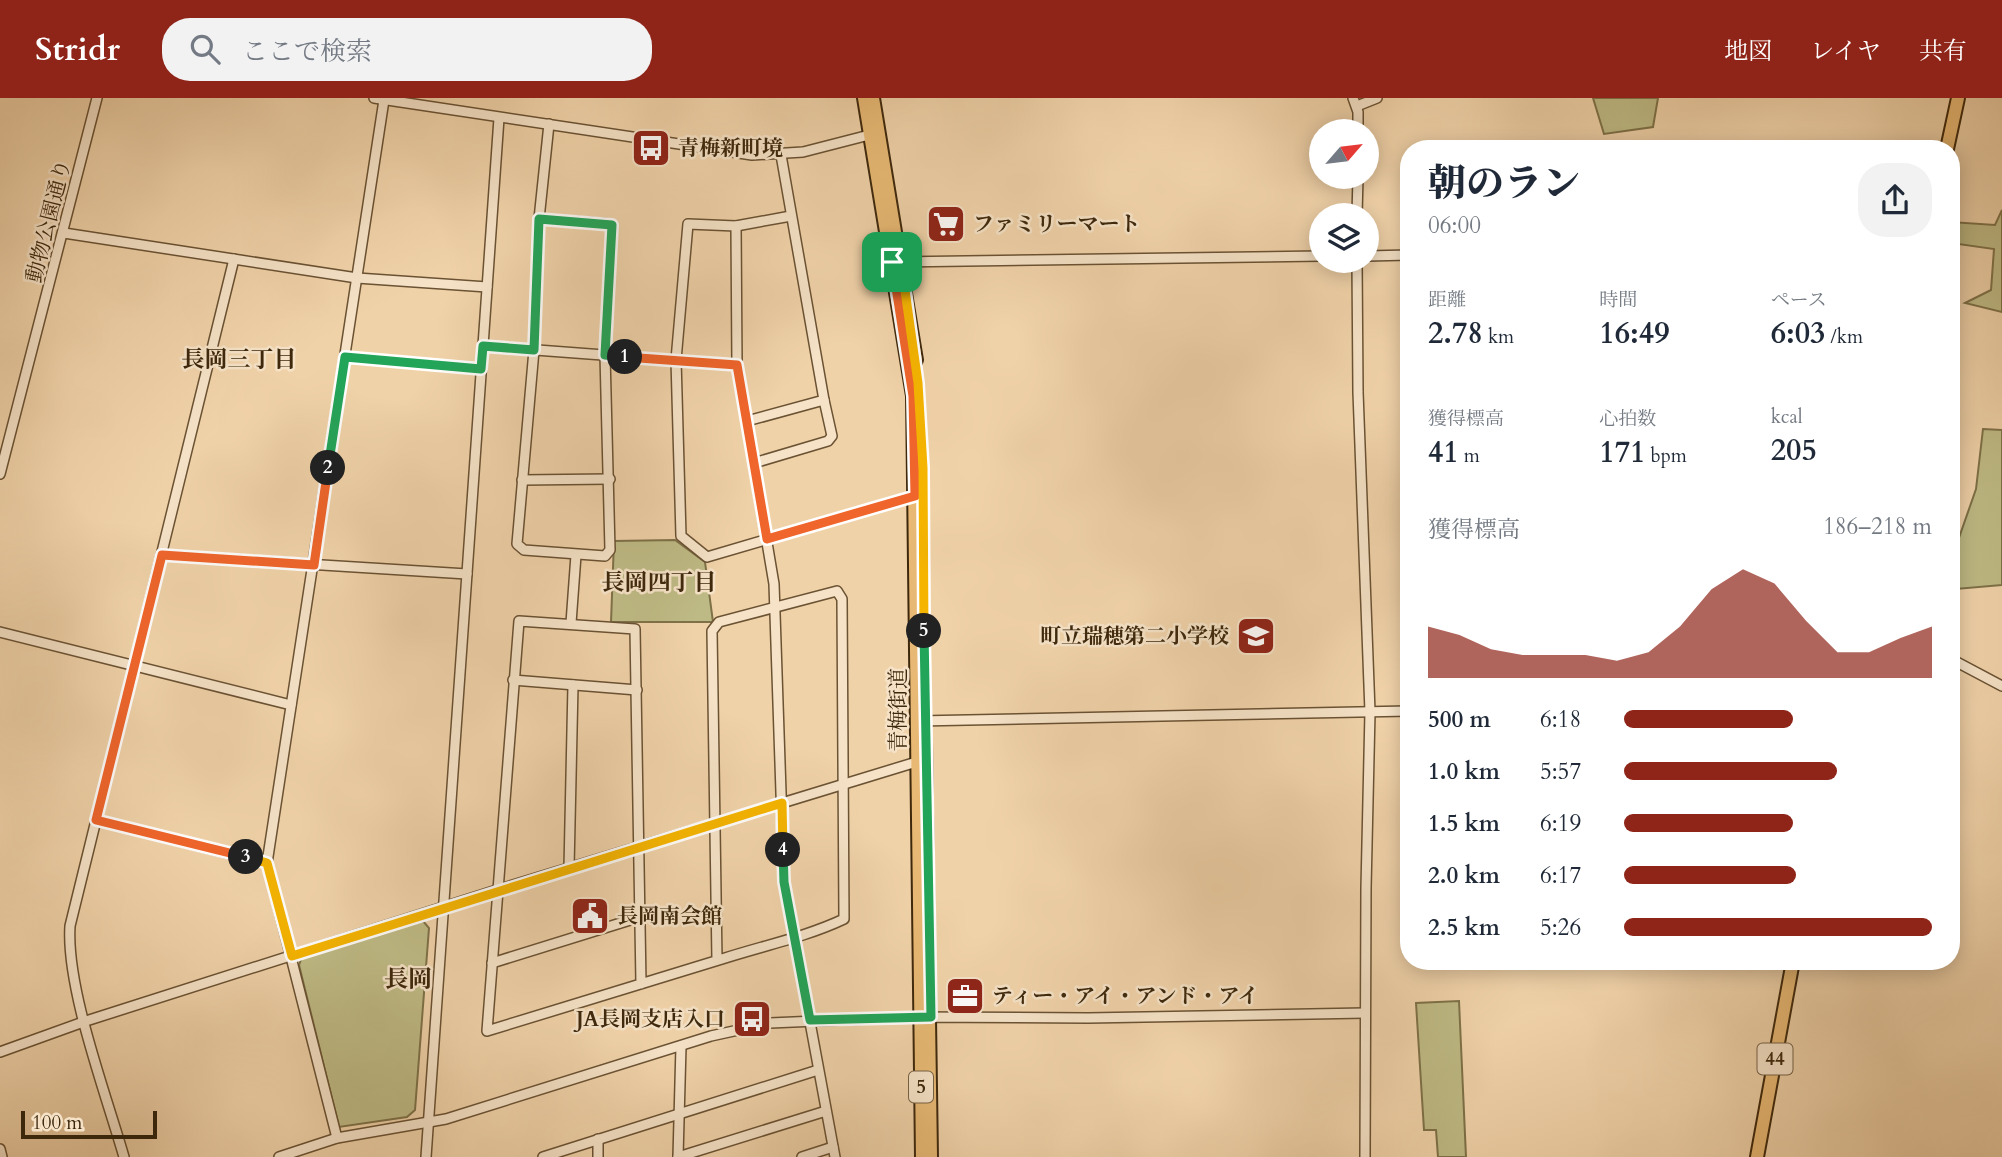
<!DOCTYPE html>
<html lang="ja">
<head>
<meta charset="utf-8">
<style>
	body { margin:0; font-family:Cardo,"Noto Serif JP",serif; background:#f2f2f3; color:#1f2937; height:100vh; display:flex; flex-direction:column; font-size:26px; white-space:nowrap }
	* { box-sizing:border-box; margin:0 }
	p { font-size:23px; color:#747a83 }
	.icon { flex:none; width:38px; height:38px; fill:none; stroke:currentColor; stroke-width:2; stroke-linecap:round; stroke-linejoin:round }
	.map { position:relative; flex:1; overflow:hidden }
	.sheet { position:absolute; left:1400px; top:42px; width:560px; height:830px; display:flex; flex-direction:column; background:#fff; border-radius:28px; box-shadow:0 4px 18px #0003 }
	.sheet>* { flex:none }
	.needle { width:46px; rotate:62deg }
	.buttons { position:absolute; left:1309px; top:21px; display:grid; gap:14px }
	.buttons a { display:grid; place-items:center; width:70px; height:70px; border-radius:50%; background:#fff; box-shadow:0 4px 18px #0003; font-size:35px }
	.scale { position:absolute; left:21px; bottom:18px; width:136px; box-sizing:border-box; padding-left:7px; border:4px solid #3e280c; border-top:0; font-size:19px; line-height:24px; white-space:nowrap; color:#3e280c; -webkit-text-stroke:5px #f5e2c7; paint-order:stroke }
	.pin { position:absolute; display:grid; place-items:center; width:60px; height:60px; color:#fff; margin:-30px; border-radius:14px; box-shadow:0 4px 10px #0006 }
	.km { position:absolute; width:35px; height:35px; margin:-18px; border-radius:50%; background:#222; color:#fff; font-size:19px; line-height:35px; text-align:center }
	.round { display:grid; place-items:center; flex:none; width:74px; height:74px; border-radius:28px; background:#f2f2f3 }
	.summary { display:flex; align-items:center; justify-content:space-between; height:119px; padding:0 28px }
	h1 { font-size:38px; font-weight:800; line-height:52px }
	.metrics { display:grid; grid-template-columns:repeat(3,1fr); gap:10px; height:119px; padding:7px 28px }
	.metrics div { display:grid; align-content:center }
	.metrics b { font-size:30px; font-weight:800 }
	.metrics small { font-size:19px; font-weight:400 }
	.metrics p { font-size:19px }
	.chart { height:196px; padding:14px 28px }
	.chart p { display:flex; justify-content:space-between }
	.chart svg { width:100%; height:126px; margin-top:7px; fill:#8f2418; opacity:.7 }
	ul { padding:0 28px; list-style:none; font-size:23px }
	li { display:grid; grid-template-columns:112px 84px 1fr; align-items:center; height:52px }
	li i { height:18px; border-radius:9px; background:#8f2418 }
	header { display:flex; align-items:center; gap:42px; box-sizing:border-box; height:98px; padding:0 35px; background:#8f2418; color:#fff }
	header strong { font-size:33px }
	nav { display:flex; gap:38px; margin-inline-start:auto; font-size:24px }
	.search { width:490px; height:63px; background:#f2f2f3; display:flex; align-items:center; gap:18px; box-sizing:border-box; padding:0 24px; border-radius:28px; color:#747a83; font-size:26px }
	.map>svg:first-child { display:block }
	.green { fill:#beba85; stroke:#7e7148; stroke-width:2 }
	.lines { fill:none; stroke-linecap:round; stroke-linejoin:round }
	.minor-casing { stroke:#6a5233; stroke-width:12 }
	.major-casing { stroke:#3e280c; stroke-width:16 }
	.minor { stroke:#f5e2c7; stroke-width:9 }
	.major { stroke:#e8b974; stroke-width:12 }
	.split-1-casing { stroke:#fff; stroke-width:14 }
	.split-2-casing { stroke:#fff; stroke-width:14 }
	.split-3-casing { stroke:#fff; stroke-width:14 }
	.split-4-casing { stroke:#fff; stroke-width:14 }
	.split-5-casing { stroke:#fff; stroke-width:14 }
	.split-6-casing { stroke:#fff; stroke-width:14 }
	.split-1 { stroke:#f0652b; stroke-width:9 }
	.split-2 { stroke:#22a559; stroke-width:9 }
	.split-3 { stroke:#f0652b; stroke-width:9 }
	.split-4 { stroke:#f5b400; stroke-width:9 }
	.split-5 { stroke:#22a559; stroke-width:9 }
	.split-6 { stroke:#f5b400; stroke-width:9 }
	.labels { text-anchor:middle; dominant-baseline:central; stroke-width:5; stroke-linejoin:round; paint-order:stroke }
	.shield { fill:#f5e2c7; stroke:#756044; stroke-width:2 }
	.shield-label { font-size:19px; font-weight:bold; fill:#3e280c }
	.poi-label { font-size:21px; font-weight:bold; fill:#3e280c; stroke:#f5e2c7; text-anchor:start }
	.street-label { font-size:21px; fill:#3e280c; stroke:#f5e2c7 }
	.neighbourhood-label { font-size:23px; font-weight:bold; fill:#3e280c; stroke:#f5e2c7 }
	.quarter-label { font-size:24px; font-weight:bold; fill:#3e280c; stroke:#f5e2c7 }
</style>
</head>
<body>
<header>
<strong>Stridr</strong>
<div class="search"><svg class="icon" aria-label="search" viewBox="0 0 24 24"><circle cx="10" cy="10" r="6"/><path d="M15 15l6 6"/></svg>ここで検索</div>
<nav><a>地図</a><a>レイヤ</a><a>共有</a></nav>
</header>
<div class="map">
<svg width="2002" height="1059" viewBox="0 0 2002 1059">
	<rect width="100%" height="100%" fill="#f0d2a9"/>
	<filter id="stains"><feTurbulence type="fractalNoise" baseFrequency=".00286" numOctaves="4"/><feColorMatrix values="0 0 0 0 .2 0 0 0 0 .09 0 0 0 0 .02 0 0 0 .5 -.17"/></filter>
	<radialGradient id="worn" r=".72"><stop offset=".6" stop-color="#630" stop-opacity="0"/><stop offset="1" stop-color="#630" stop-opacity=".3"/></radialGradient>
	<g class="green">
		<path d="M1593,0H1658L1653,29L1604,36Z"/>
		<path d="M2002,112V214L1965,205L1991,192L1994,151L1951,145V124L1995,127Z"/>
		<path d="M1983,331L2002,332V487L1956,491L1953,457L1976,391Z"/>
		<path d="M675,442L705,464L713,524H611L614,443Z"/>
		<path d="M423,823L429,830L415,1012L407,1019L339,1029L299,867L302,859Z"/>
		<path d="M1459,903L1466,1059H1438L1436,1032H1424L1416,905Z"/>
	</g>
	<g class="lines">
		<g class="minor-casing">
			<g id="minor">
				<path d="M374,0L752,57L803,54L873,36"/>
				<path d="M1353,0L1358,14V33"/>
				<path d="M1357,8L1377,0"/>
				<path d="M1625,51L1626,48"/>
				<path d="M1357,117L1358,79"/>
				<path d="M791,118L736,128L688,126L676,262L681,438L707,459L915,398"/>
				<path d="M539,121L609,126L612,129L605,257L610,452L605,458L524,452L517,446L534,252Z"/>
				<path d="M539,121L549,26"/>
				<path d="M736,128L737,267L774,486L784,784L835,1059"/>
				<path d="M64,135L357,180L487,189"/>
				<path d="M1367,158L1409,157"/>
				<path d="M1357,163L1358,294L1370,614L1366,790L1365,1059"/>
				<path d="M897,164L1321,158"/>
				<path d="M483,248L737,267"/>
				<path d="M345,259L481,271"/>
				<path d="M747,323L824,302L781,57"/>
				<path d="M754,365L828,343L832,338L824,302"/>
				<path d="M0,376L97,0"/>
				<path d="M522,382L610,381"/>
				<path d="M162,457L467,476"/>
				<path d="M571,525L576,457"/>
				<path d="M0,534L291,607"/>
				<path d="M1951,561L2002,588"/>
				<path d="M513,582L637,592"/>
				<path d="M918,623L1409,613"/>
				<path d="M96,722L267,765"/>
				<path d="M569,770L573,587"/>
				<path d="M492,865L640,819"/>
				<path d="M641,886L635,531L519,523L487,933C565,909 644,885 722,861C762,848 806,839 844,821L842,501L837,493L719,524L712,533L717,862"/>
				<path d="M0,954L86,923L497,792L923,662"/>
				<path d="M337,1040L267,765L384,2"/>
				<path d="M0,1051L2,1059"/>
				<path d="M124,1059C106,996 66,890 70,828L234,161"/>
				<path d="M279,1059L337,1040L446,1021L711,938L770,925L910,919L1088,920L1365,915"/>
				<path d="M426,1059L499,20"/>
				<path d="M543,1059L818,972"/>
				<path d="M598,1059V1041"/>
				<path d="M678,1059L826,1013"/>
				<path d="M678,1059L681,948"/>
				<path d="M802,1059L833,1049"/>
			</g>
		</g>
		<g class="major-casing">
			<g id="major">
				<path d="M864,0L913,298L922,1059"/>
				<path d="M873,0L916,262"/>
				<path d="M1947,51L1958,0"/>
				<path d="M925,644L931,1059"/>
				<path d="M1757,1059L1793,863"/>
			</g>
		</g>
		<use href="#minor" class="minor"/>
		<use href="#major" class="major"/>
	</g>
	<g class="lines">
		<g class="split-1-casing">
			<path id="split-1" d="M625,259L737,267L767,441L915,398L913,298L892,164"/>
		</g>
		<g class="split-2-casing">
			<path id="split-2" d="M328,370L345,259L481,271L483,248L534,252L539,121L612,127L605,257L625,259"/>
		</g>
		<g class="split-3-casing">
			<path id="split-3" d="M246,759L96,722L162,457L314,467L328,370"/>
		</g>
		<g class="split-4-casing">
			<path id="split-4" d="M246,759L267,765L292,858L782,705L783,752"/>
		</g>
		<g class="split-5-casing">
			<path id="split-5" d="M783,752L784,784L810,922L931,919L924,533"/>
		</g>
		<g class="split-6-casing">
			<path id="split-6" d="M892,164H901L918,285L923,370L924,533"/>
		</g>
		<use href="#split-1" class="split-1"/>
		<use href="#split-2" class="split-2"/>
		<use href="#split-3" class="split-3"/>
		<use href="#split-4" class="split-4"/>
		<use href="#split-5" class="split-5"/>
		<use href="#split-6" class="split-6"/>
	</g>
	<defs>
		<g id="bus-square" transform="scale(2.0125)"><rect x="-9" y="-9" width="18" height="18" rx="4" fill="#8f2418" stroke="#f5e2c7"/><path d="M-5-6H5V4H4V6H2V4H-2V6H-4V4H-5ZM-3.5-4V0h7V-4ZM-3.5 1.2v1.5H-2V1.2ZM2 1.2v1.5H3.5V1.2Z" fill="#fff"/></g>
		<g id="supermarket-square" transform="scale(2.0125)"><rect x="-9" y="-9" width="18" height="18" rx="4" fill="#8f2418" stroke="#f5e2c7"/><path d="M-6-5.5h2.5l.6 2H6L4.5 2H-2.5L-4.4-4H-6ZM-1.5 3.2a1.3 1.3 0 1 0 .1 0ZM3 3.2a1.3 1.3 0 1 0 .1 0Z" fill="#fff"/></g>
		<g id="school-square" transform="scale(2.0125)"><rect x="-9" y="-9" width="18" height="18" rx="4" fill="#8f2418" stroke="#f5e2c7"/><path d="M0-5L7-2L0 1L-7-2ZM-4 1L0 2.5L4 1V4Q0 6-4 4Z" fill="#fff"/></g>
		<g id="civic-square" transform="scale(2.0125)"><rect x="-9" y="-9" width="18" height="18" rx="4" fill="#8f2418" stroke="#f5e2c7"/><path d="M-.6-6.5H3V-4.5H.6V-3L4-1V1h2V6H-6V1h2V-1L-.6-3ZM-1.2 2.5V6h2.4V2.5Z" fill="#fff"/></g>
		<g id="office-square" transform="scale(2.0125)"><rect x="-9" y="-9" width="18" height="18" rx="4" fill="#8f2418" stroke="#f5e2c7"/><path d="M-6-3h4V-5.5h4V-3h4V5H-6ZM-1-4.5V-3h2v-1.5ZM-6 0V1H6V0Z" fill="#fff"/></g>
	</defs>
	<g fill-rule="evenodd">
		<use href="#bus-square" x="651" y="50"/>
		<use href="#supermarket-square" x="946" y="126"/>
		<use href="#school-square" x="1256" y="538"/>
		<use href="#civic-square" x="590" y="818"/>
		<use href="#office-square" x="965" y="898"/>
		<use href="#bus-square" x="752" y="921"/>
	</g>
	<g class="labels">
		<g class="shield">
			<rect x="1757.5" y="945.5" width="35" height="31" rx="5"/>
			<rect x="909" y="973.5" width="24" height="31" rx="5"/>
		</g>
		<g class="shield-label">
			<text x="1775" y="961">44</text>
			<text x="921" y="989">5</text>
		</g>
		<g class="poi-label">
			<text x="678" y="50">青梅新町境</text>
			<text x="973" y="126">ファミリーマート</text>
			<text x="1229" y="538" text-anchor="end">町立瑞穂第二小学校</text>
			<text x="617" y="818">長岡南会館</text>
			<text x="992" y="898">ティー・アイ・アンド・アイ</text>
			<text x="725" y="921" text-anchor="end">JA長岡支店入口</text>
		</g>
		<g class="street-label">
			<text transform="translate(49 123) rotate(-76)">動物公園通り</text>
			<text transform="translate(898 612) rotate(-90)">青梅街道</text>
		</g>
		<g class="neighbourhood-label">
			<text x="239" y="261">長岡三丁目</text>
			<text x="659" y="484">長岡四丁目</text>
		</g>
		<g class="quarter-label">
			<text x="408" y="881">長岡</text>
		</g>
	</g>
	<rect width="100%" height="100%" filter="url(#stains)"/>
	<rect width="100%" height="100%" fill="url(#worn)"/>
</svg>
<div class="buttons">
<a><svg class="needle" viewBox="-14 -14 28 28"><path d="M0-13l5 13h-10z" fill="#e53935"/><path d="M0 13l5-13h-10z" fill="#747a83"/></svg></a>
<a><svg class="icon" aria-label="layers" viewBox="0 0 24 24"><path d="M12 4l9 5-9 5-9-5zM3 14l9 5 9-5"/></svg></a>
</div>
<div class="scale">100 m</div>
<div class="pin" style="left:892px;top:164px;background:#1e9e55"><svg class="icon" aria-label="arrive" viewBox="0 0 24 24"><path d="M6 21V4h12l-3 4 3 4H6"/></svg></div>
<b class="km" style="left:625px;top:259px">1</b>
<b class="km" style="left:328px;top:370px">2</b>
<b class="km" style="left:246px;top:759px">3</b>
<b class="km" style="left:783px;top:752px">4</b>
<b class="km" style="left:924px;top:533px">5</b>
<section class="sheet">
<div class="summary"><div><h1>朝のラン</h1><p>06:00</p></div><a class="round"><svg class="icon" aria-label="share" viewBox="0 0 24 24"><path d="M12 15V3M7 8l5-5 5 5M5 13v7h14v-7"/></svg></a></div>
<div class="metrics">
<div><p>距離</p><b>2.78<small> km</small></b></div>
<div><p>時間</p><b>16:49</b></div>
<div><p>ペース</p><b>6:03<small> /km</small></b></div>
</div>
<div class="metrics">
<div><p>獲得標高</p><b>41<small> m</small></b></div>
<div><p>心拍数</p><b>171<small> bpm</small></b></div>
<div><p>kcal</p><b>205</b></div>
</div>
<div class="chart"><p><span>獲得標高</span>186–218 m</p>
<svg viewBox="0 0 160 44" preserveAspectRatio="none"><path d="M0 44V26L10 29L20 34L30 36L40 36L50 36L60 38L70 35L80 26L90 13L100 6L110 11L120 24L130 35L140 35L150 30L160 26V44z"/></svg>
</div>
<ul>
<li><b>500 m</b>6:18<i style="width:55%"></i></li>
<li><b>1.0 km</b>5:57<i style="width:69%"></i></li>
<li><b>1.5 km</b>6:19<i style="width:55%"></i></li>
<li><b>2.0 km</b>6:17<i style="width:56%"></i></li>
<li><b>2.5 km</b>5:26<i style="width:100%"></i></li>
</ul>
</section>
</div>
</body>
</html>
